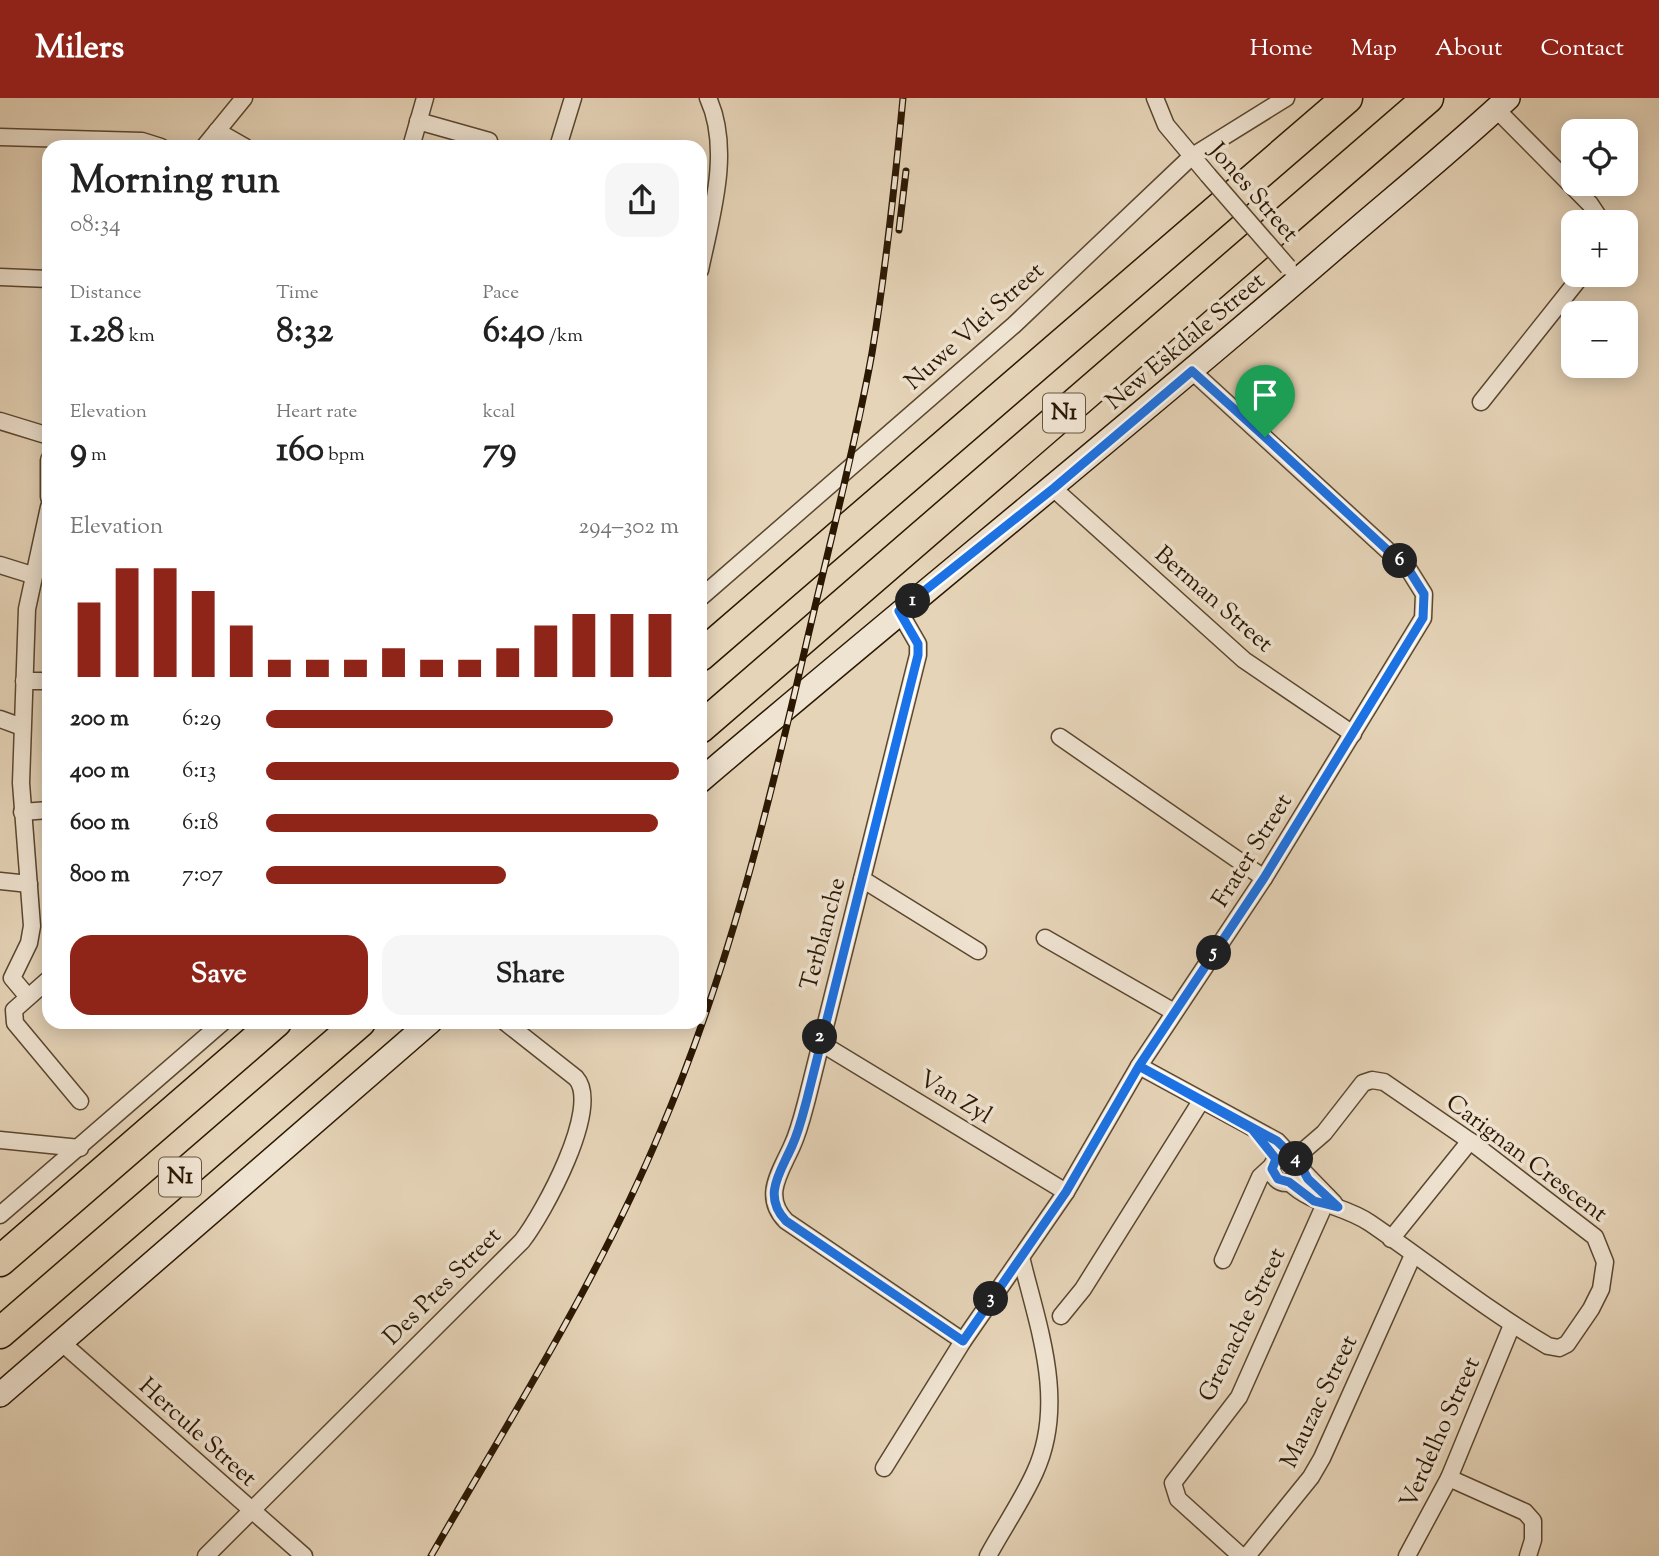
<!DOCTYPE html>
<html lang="en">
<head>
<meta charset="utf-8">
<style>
	body { margin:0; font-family:"Sorts Mill Goudy",serif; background:#f6f6f6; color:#222; height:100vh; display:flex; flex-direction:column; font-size:26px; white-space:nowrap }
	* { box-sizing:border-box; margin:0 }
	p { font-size:23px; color:#767676 }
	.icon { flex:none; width:38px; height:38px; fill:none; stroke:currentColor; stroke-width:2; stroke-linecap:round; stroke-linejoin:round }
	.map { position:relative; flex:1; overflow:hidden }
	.side { position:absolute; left:42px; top:42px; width:665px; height:889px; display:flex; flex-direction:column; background:#fff; border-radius:21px; box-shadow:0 4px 18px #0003 }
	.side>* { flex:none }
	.buttons { position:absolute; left:1561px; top:21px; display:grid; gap:14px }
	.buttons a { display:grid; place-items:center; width:77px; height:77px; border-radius:14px; background:#fff; box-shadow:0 4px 18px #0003; font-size:35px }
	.pin { position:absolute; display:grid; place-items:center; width:60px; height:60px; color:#fff; margin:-72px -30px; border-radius:50% 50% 50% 0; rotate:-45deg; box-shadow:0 0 7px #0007 }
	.pin .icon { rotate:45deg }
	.km { position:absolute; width:35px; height:35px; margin:-18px; border-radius:50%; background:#222; color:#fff; font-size:19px; line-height:35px; text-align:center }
	.round { display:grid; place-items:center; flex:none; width:74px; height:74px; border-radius:21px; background:#f6f6f6 }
	.summary { display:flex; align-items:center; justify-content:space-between; height:119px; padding:0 28px }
	h1 { font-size:38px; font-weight:700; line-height:52px }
	.metrics { display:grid; grid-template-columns:repeat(3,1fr); gap:10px; height:119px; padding:7px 28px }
	.metrics div { display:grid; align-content:center }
	.metrics b { font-size:35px; font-weight:700 }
	.metrics small { font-size:19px; font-weight:400 }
	.metrics p { font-size:19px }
	.chart { height:196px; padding:14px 28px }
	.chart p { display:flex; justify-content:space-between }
	.chart svg { width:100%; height:126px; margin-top:7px; stroke:#8f2418; stroke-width:6 }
	.action { display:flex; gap:14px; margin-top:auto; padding:14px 28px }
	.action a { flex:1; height:80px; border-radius:21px; background:#8f2418; color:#fff; font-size:28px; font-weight:700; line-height:80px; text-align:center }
	.action a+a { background:#f6f6f6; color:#222 }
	ul { padding:0 28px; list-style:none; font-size:23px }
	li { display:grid; grid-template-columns:112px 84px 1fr; align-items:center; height:52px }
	li i { height:18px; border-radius:9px; background:#8f2418 }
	header { display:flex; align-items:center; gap:42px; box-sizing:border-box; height:98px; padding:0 35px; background:#8f2418; color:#fff }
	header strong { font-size:33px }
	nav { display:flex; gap:38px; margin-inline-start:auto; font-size:24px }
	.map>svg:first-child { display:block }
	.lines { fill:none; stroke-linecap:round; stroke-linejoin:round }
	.street-casing { stroke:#5a4730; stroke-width:19 }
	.secondary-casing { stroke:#2b1803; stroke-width:26 }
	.highway-casing { stroke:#2b1803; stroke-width:33 }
	.street { stroke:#efe3d1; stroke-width:16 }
	.secondary { stroke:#efe3d1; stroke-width:23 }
	.highway { stroke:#e6d4b8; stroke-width:30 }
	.rail-casing { stroke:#2b1803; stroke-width:7 }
	.rail { stroke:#efe3d1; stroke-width:4.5; stroke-dasharray:13; stroke-linecap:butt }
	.street-bridge-casing { stroke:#5a4730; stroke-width:19; stroke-linecap:butt }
	.street-bridge { stroke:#efe3d1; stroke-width:16 }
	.route-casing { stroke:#fff; stroke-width:14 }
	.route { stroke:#1a73e8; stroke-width:9 }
	.labels { text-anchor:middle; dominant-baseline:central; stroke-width:7; stroke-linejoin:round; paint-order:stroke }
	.shield { fill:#efe3d1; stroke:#665541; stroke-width:2 }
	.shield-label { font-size:23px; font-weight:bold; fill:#2b1803 }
	.street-label { font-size:24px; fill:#2b1803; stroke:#efe3d1 }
</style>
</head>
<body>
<header>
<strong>Milers</strong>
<nav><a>Home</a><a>Map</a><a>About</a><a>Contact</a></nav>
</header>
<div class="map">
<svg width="1659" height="1458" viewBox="0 0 1659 1458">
	<rect width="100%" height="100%" fill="#e6d4b8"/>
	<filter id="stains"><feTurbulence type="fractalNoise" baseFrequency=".00286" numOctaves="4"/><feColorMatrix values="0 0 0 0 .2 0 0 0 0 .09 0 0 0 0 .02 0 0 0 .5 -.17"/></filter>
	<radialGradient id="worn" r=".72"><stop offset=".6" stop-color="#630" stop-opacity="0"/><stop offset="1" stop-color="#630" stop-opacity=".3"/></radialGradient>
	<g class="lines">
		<g class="street-casing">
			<g id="street">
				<path d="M1155,0L1166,27L1208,77"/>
				<path d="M1496,11L1590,106L1602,124"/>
				<path d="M418,23L489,43"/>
				<path d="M217,33L245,49"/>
				<path d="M0,39L142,43L161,49"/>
				<path d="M204,49L244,0"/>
				<path d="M411,49L425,0"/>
				<path d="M558,49L573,0"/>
				<path d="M700,172C711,119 732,52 708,0"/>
				<path d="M0,179L49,181"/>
				<path d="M1481,304L1582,177"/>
				<path d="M0,323L49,338"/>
				<path d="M49,362V399"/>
				<path d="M1053,390L1244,562L1353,636"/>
				<path d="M0,467L32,477"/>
				<path d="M700,500L1014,227L1191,59L1286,0"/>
				<path d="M899,513L918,546V557L807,1001C803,1016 799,1033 792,1048C780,1075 762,1098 786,1123L963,1243"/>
				<path d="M24,583H49"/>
				<path d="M0,621L22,629"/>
				<path d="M1060,639L1264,780"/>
				<path d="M22,714L49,712"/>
				<path d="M862,781L978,853"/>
				<path d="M0,783L29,786"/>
				<path d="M1045,840L1174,914"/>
				<path d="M49,881L14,912L15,925L80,1003"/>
				<path d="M28,899L12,880L29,845L32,828L21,685L27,511L49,409"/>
				<path d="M819,944L1066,1094"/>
				<path d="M1139,968L1277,1043L1290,1057"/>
				<path d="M0,1042L80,1050"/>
				<circle cx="1286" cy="1071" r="14"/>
				<path d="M1300,1070L1334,1105"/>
				<path d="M1289,1084C1312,1107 1344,1107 1370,1125C1430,1166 1485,1211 1548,1248L1559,1250L1567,1246L1591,1211L1601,1191L1605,1164L1595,1139L1470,1043L1384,984L1372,982L1363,985L1324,1035L1295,1060"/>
				<path d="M0,1117L223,924"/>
				<path d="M1391,1141L1470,1043"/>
				<path d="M1223,1162L1260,1079L1273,1067"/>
				<path d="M1061,1218L1083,1191L1201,1003"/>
				<path d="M61,1244L304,1458"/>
				<path d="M884,1370L963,1243L1066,1094L1139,968L1264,780L1423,520L1424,496L1409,472L1192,273"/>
				<path d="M1449,1380L1525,1414L1533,1423V1442L1528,1458"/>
				<path d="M206,1458L522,1143C543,1116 602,1009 576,980L505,924"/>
				<path d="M988,1458C1003,1430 1022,1403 1035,1374C1067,1304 1038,1229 1021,1159"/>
				<path d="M1241,1458L1178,1401L1173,1385L1239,1299L1328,1099"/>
				<path d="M1247,1458L1311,1379L1322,1360L1413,1157"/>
				<path d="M1407,1458L1449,1380L1512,1227"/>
			</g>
		</g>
		<g class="secondary-casing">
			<g id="secondary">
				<path d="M700,683C910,504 1126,331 1335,150C1393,100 1452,52 1508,0"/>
				<path d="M0,1297L430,924"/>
			</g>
		</g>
		<g class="highway-casing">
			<g id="highway">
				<path d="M700,558L1347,0"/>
				<path d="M700,630L1428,0"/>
				<path d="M0,1163L276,924"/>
				<path d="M0,1235L360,924"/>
			</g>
		</g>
		<use href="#street" class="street"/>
		<use href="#secondary" class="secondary"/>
		<use href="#highway" class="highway"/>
		<g class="rail-casing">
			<g id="rail">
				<path d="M899,132L906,73"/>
				<path d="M431,1458C511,1319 598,1182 660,1034C727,878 767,715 805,551C828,452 854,354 872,255C886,170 895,85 903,0"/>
			</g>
		</g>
		<use href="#rail" class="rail"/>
		<g class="street-bridge-casing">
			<path id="street-bridge" d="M1208,77L1288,169"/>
		</g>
		<use href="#street-bridge" class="street-bridge"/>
	</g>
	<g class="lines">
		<g class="route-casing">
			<path id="route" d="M1265,339L1192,273L1054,390L899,513L918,546V557L807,1001C803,1016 799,1033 792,1048C780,1075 762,1098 786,1123L963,1243L1066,1094L1139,968L1277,1043L1298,1063L1308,1081L1338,1109L1314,1103L1289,1084L1278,1081L1272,1071L1276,1061L1252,1031L1139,968L1264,780L1423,520L1424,496L1409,472L1265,339"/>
		</g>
		<use href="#route" class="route"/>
	</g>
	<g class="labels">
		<g class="shield">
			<rect x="1043" y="295.5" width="42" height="39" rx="5"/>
			<rect x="159" y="1059.5" width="42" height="39" rx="5"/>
		</g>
		<g class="shield-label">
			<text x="1064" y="315">N1</text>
			<text x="180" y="1079">N1</text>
		</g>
		<g class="street-label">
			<text transform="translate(1253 95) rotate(49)">Jones Street</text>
			<text transform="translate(975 229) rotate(-42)">Nuwe Vlei Street</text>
			<text transform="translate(1186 244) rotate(-40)">New Eskdale Street</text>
			<text transform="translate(1213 502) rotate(41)">Berman Street</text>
			<text transform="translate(1253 753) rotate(-58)">Frater Street</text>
			<text transform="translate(824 836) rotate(-75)">Terblanche</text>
			<text transform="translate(955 1000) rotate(31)">Van Zyl</text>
			<text transform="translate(1526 1061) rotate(37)">Carignan Crescent</text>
			<text transform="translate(443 1189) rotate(-45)">Des Pres Street</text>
			<text transform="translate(1243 1227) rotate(-64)">Grenache Street</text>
			<text transform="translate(1320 1304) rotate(-64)">Mauzac Street</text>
			<text transform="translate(197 1335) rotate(42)">Hercule Street</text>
			<text transform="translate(1441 1335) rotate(-66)">Verdelho Street</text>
		</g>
	</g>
	<rect width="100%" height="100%" filter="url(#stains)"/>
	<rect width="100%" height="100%" fill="url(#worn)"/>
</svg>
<div class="buttons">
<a><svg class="icon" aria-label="locate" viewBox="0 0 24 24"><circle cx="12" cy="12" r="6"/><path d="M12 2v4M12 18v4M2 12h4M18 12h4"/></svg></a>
<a>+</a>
<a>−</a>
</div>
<div class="pin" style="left:1265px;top:339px;background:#1e9e55"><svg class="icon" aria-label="arrive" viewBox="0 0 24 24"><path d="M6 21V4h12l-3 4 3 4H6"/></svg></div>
<b class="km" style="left:913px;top:503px">1</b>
<b class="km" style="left:820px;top:939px">2</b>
<b class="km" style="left:991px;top:1201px">3</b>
<b class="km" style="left:1296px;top:1061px">4</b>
<b class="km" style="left:1214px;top:855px">5</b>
<b class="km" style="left:1400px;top:463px">6</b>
<section class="side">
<div class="summary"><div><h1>Morning run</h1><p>08:34</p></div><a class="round"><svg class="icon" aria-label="share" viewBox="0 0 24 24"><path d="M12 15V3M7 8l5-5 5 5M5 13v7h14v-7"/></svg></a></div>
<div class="metrics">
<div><p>Distance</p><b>1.28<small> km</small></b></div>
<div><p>Time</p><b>8:32</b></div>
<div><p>Pace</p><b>6:40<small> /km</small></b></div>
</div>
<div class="metrics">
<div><p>Elevation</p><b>9<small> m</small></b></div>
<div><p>Heart rate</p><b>160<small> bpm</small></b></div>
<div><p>kcal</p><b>79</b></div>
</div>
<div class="chart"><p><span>Elevation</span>294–302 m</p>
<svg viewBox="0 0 160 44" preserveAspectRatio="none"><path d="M5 44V18M15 44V6M25 44V6M35 44V14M45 44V26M55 44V38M65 44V38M75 44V38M85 44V34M95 44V38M105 44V38M115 44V34M125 44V26M135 44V22M145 44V22M155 44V22"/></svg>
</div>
<ul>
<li><b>200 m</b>6:29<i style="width:84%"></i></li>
<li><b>400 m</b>6:13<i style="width:100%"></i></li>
<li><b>600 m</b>6:18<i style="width:95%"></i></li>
<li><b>800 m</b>7:07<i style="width:58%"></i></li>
</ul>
<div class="action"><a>Save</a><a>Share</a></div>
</section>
</div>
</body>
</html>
